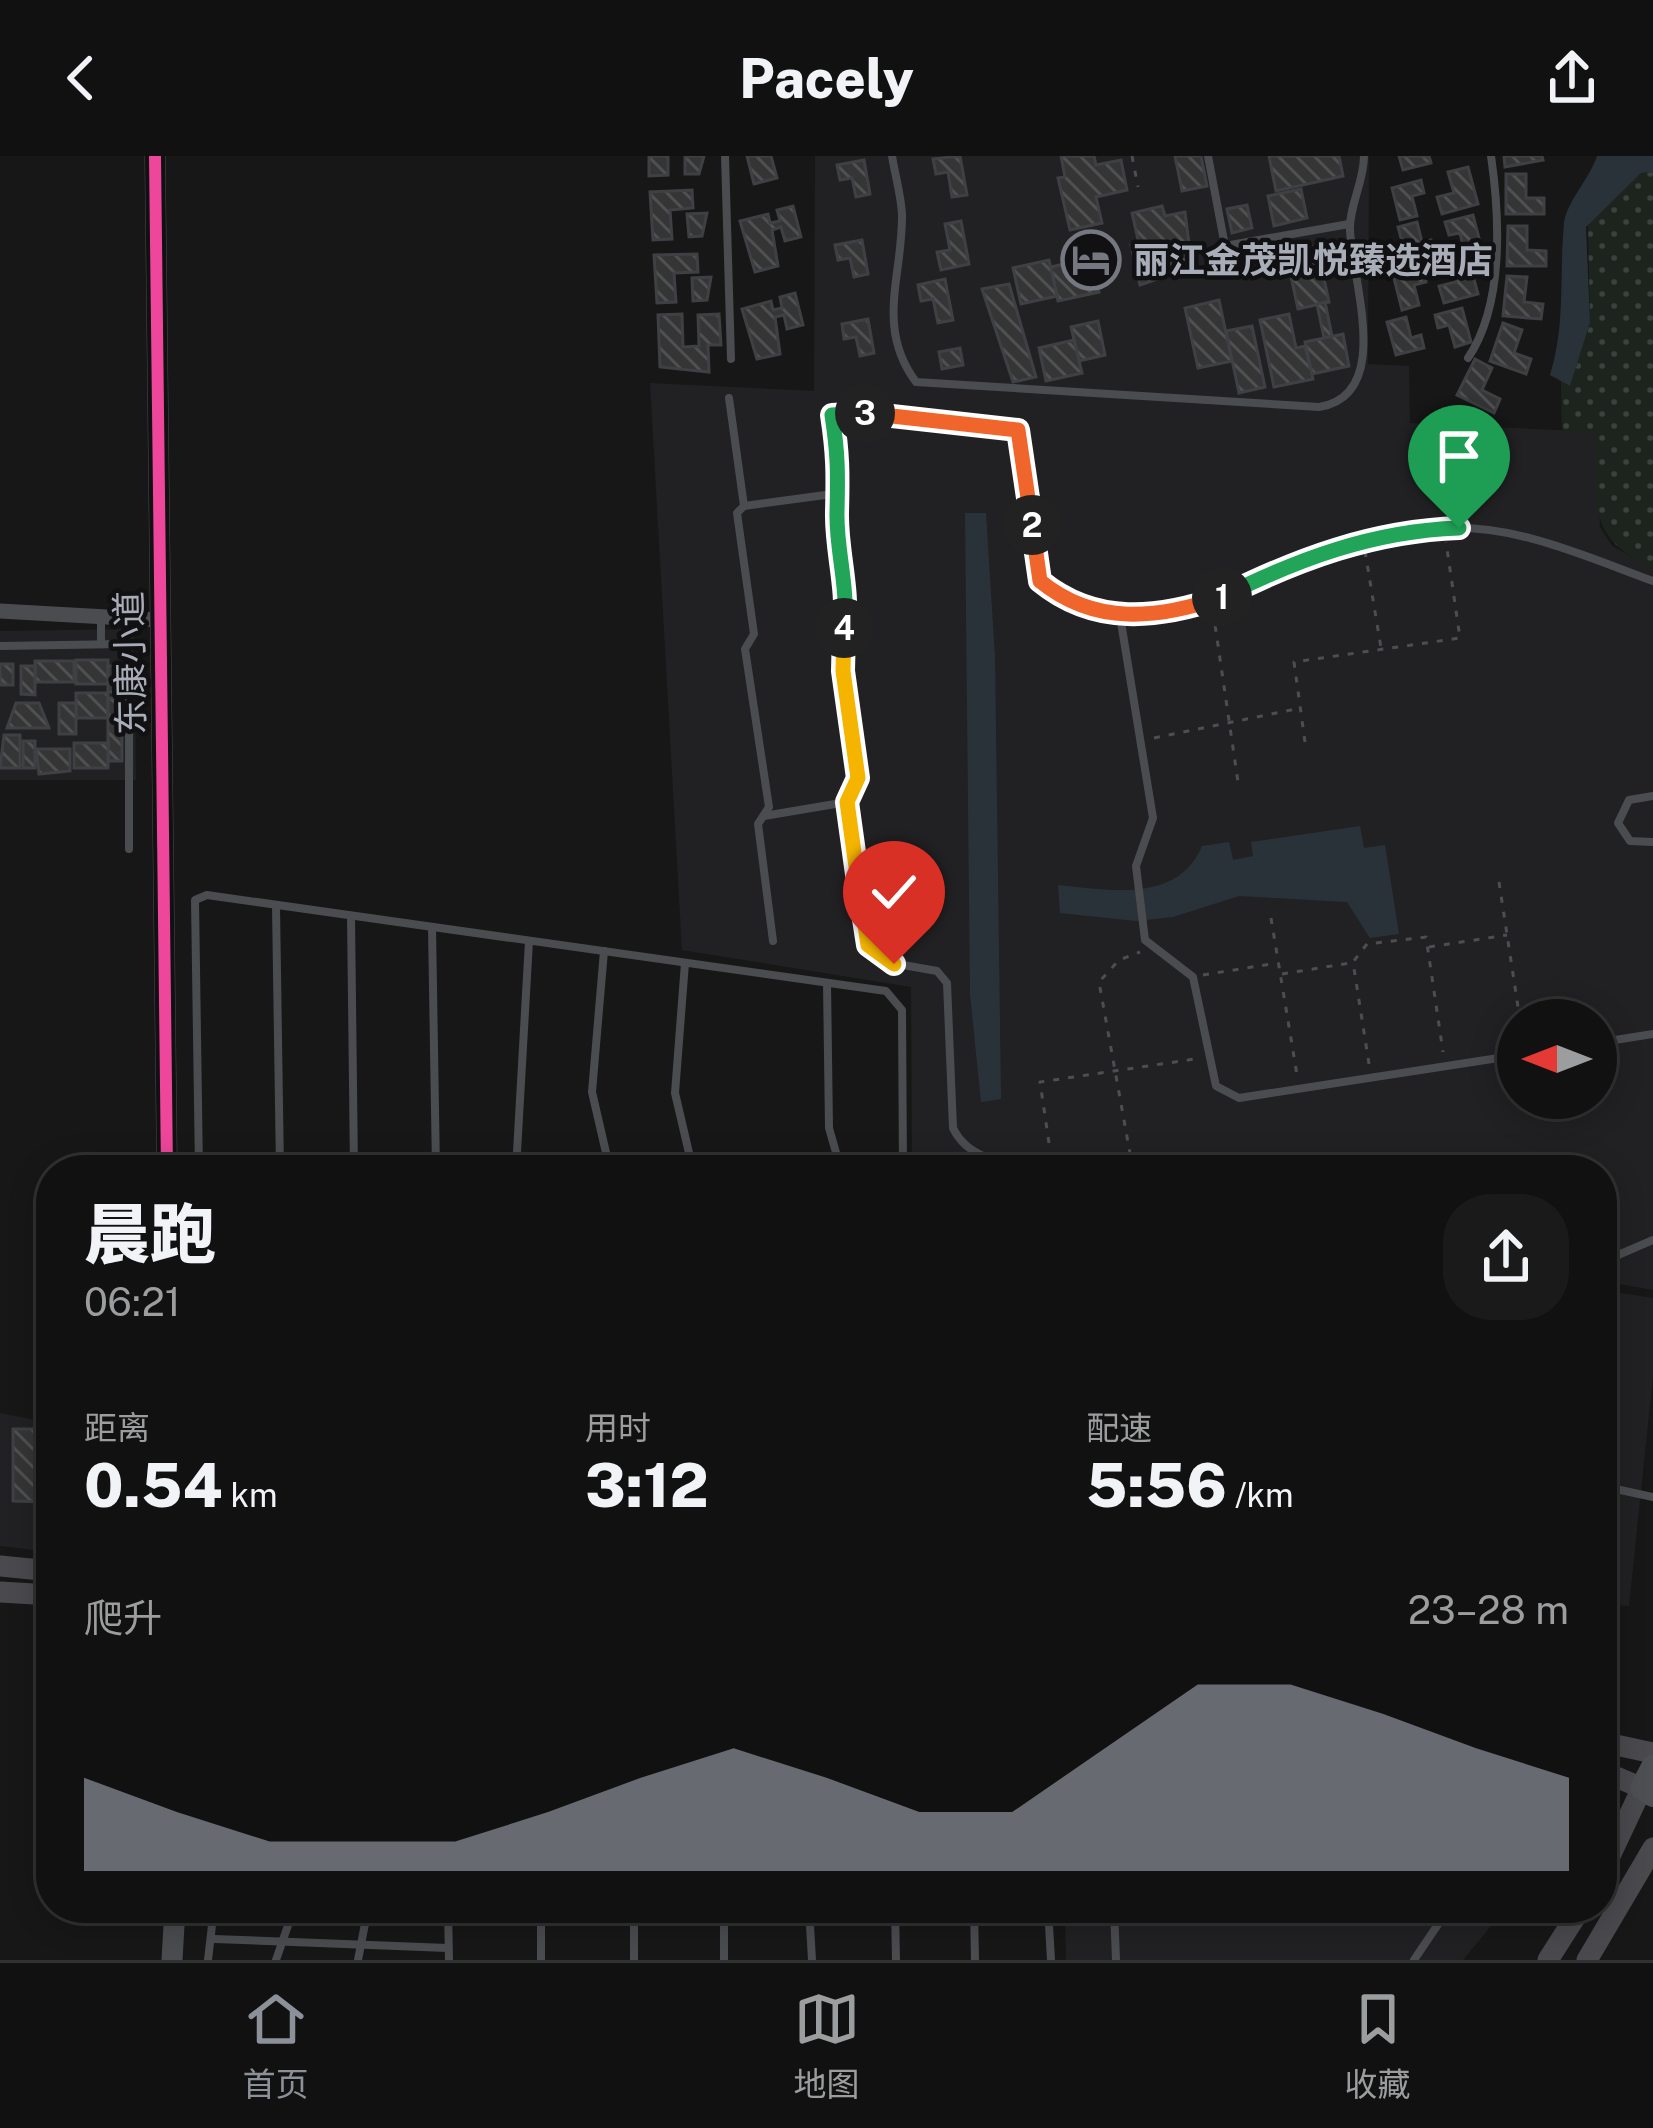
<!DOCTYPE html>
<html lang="zh">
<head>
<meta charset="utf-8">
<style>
	body { margin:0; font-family:"Public Sans","Noto Sans SC",sans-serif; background:#1a1a1a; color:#f1f3f6; height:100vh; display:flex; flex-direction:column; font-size:45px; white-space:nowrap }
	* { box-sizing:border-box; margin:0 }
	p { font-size:39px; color:#9c9d9f }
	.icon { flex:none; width:66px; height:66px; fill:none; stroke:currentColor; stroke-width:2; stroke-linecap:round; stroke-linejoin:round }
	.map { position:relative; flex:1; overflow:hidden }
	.panel { position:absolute; left:36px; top:999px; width:1581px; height:768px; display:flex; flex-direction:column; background:#111; border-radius:48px; box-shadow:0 6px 30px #0003,0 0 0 3px #303131 }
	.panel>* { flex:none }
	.needle { width:78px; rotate:270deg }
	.tools { position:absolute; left:1497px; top:843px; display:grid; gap:24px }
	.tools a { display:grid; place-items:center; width:120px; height:120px; border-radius:50%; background:#111; box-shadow:0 6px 30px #0003,0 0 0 3px #303131; font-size:60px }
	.pin { position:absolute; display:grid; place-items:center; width:102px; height:102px; color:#fff; margin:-123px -51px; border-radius:50% 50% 50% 0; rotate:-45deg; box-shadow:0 0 12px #0007 }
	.pin .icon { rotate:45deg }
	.km { position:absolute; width:60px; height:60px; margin:-30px; border-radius:50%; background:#222; color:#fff; font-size:33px; line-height:60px; text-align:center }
	.round { display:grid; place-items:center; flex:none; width:126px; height:126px; border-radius:48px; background:#1a1a1a }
	.head { display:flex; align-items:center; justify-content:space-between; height:204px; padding:0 48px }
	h1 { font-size:66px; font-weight:800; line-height:90px }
	.figures { display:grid; grid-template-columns:repeat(3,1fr); gap:18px; height:204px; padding:12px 48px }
	.figures div { display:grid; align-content:center }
	.figures b { font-size:60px; font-weight:800 }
	.figures small { font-size:33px; font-weight:400 }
	.figures p { font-size:33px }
	.chart { height:336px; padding:24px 48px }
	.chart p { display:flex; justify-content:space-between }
	.chart svg { width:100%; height:216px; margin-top:12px; fill:#8c9099; opacity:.7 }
	header { display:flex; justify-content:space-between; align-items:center; height:156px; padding:0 48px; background:#111; font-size:54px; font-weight:800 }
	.tab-bar { display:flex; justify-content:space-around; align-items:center; height:168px; border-top:3px solid #303131; background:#111; font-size:33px; color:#9c9d9f }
	.tab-bar a { display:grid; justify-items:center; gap:6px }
	.tab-bar .current { color:#8c9099 }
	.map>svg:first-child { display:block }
	.built { fill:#212123; fill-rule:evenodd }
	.grass { fill:url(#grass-dots) }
	.water { fill:#2a3239 }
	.building { fill:url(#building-back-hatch); stroke:#3f4043; stroke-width:3 }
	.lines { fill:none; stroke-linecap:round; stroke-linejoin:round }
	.path { stroke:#4d4e52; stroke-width:3; stroke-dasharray:6 9; stroke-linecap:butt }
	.service { stroke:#4b4c50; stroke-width:8 }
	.minor { stroke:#4b4c50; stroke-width:15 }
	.tertiary { stroke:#4b4c50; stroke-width:21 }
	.secondary { stroke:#4a4a4e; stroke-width:21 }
	.primary { stroke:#4d4f52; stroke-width:24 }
	.cycleway-casing { stroke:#111113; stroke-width:20 }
	.cycleway { stroke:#ed469a; stroke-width:12 }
	.split-1-casing { stroke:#fff; stroke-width:24 }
	.split-2-casing { stroke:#fff; stroke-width:24 }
	.split-3-casing { stroke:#fff; stroke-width:24 }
	.split-4-casing { stroke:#fff; stroke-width:24 }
	.split-5-casing { stroke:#fff; stroke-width:24 }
	.split-6-casing { stroke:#fff; stroke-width:24 }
	.split-1 { stroke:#22a559; stroke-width:15 }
	.split-2 { stroke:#f0652b; stroke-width:15 }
	.split-3 { stroke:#f0652b; stroke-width:15 }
	.split-4 { stroke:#22a559; stroke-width:15 }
	.split-5 { stroke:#f5b400; stroke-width:15 }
	.split-6 { stroke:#f5b400; stroke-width:15 }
	.labels { text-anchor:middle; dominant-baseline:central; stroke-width:9; stroke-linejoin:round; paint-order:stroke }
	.poi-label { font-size:36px; font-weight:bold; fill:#a8adb8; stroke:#111113; text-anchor:start }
	.street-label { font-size:36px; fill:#a8adb8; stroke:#111113 }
</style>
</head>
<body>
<header><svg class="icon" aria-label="back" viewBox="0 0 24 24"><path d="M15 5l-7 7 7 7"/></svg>Pacely<svg class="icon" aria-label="share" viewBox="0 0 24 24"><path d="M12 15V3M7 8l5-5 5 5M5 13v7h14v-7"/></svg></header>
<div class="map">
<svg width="1653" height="1804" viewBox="0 0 1653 1804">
	<defs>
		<pattern id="grass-dots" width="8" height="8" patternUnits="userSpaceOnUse" patternTransform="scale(3)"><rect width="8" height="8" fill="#1d241e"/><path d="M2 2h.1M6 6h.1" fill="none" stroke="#3b413d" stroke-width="1.8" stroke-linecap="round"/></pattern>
		<pattern id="building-back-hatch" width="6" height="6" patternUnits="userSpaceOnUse" patternTransform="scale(3)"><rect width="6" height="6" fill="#353536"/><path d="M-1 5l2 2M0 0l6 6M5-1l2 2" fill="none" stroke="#4f5051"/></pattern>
	</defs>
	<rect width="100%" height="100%" fill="#171717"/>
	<g class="built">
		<path d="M815,0H1369L1368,208L1409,210L1410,267L1596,276L1600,371L1612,390L1653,412V1134L1602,1125V1014H966L912,1005L911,831L682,794L650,227L814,235ZM1518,864H1596V942H1518Z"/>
		<path d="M134,473L136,624H0V475Z"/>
		<path d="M1602,1134L1653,1142V1220L1629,1450L1604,1448L1602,1464Z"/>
		<path d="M0,1257L51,1267V1396L0,1390Z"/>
		<path d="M1065,1752H1506L1463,1804H1066Z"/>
	</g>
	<path class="grass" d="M1653,16V412C1582,380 1599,346 1596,277L1562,275L1561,225L1570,230L1590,168L1588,66L1641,17Z"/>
	<g class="water">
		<path d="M1597,0H1653V16L1641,17L1586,71L1590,167L1570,230L1550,219C1566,167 1559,120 1564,67C1566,47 1590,22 1597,0Z"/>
		<path d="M965,357H986L995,501L1001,943L981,946L970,838Z"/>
		<path d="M1360,670L1364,692L1385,689L1399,778L1370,782L1347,746L1239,740L1173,761L1136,765L1060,757L1058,729C1108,734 1178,748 1202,690L1229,686L1233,704L1253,700L1251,686Z"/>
	</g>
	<g class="building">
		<path d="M649,0H668V19L649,20Z"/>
		<path d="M685,0H704L699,18H685Z"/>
		<path d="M747,0H771L777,22L754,28Z"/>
		<path d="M960,0L967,39L952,41L948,16L936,18L933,3Z"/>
		<path d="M1061,0H1094L1096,9L1121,4L1127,34L1096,41L1102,67L1070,74L1058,22L1065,21Z"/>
		<path d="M1175,0H1201L1207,30L1182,35Z"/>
		<path d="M1269,0H1339L1343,20L1276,35Z"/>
		<path d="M1399,0H1429L1431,7L1403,14Z"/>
		<path d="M1504,0H1542L1543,4L1505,11Z"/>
		<path d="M864,4L870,38L856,41L852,22L840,24L837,9Z"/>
		<path d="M1468,11L1478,48L1442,58L1437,41L1454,37L1448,16Z"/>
		<path d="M1506,18H1526V42H1544V58H1506Z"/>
		<path d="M1421,24L1424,37L1412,40L1417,60L1400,64L1392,32Z"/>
		<path d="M1301,33L1307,62L1274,70L1268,40Z"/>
		<path d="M692,34L693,52L670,54L672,83L653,84L650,36Z"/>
		<path d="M1247,49L1252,72L1232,77L1227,53Z"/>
		<path d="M793,50L801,81L785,85L781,71L772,74L778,110L755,116L740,65L768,58L770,67L780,65L777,54Z"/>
		<path d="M1162,50L1165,60L1185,56L1192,111L1140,129L1131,89L1139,88L1132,57Z"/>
		<path d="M707,57L702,80L689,81L687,58Z"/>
		<path d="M1473,59L1482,94L1465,98L1460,77L1449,79L1445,66Z"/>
		<path d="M961,65L969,108L941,114L937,96L950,94L945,68Z"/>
		<path d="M1417,66L1422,86L1431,84L1435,97L1407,104L1398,71Z"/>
		<path d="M1508,70H1527V94L1546,95V110H1507Z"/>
		<path d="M862,84L868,118L854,121L850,102L838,104L835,89Z"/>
		<path d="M1317,90L1329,146L1298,153L1286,97Z"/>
		<path d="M697,98L698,116L674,117L676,146L657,147L654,99Z"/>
		<path d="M1468,101L1478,138L1444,147L1439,130L1456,126L1450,106Z"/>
		<path d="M1091,102L1099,136L1058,145L1051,111Z"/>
		<path d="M1049,104L1057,140L1021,148L1013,112Z"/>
		<path d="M1423,114L1426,126L1414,129L1419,149L1402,154L1394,122Z"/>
		<path d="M1507,120L1527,121L1524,146L1543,148L1541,163L1503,160Z"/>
		<path d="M711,121L707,144L693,145L692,122Z"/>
		<path d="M945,123L953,164L938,167L933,143L921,145L918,129Z"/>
		<path d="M1009,128L1036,221L1013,226L982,133Z"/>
		<path d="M795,137L803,169L787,173L784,159L775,161L780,198L757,203L742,153L771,145L773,154L782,152L780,141Z"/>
		<path d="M1219,144L1232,205L1198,212L1185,152Z"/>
		<path d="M1325,146L1332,180L1324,182L1317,148Z"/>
		<path d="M1462,152L1471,186L1455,191L1449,169L1438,172L1435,159Z"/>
		<path d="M682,158L683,191L699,190L698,159L719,158L721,189H708L709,216L660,211L658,159Z"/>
		<path d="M1289,158L1296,192L1305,190L1313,223L1274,231L1260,164Z"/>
		<path d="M1406,161L1411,182L1421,179L1424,192L1396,199L1387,166Z"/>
		<path d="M868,163L874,197L860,200L856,181L844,183L842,168Z"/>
		<path d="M1098,165L1105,199L1079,205L1071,171Z"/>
		<path d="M1503,167L1522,174L1514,197L1531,203L1526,218L1490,205Z"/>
		<path d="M1252,170L1265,231L1239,237L1226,175Z"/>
		<path d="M1343,178L1349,210L1312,218L1305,186Z"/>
		<path d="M1074,184L1082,217L1046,225L1039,192Z"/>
		<path d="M960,192L963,209L942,213L939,196Z"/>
		<path d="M1475,203L1492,212L1482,234L1500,243L1494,257L1457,239Z"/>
		<rect x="76" y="504" width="32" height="24"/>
		<rect x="35" y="505" width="39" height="21"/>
		<rect x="0" y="508" width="13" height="21"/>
		<path d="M21,510H35V539L21,538Z"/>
		<rect x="108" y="510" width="15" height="26"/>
		<rect x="76" y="537" width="32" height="25"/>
		<rect x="108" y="542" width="14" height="63"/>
		<path d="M16,547H39L49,572H7Z"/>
		<rect x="59" y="547" width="17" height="31"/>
		<path d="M4,579H20V612H0Z"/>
		<rect x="23" y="585" width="12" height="27"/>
		<rect x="74" y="587" width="34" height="25"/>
		<path d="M36,593H70V615L39,618Z"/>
		<path d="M13,1273H48L47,1346L13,1345Z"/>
	</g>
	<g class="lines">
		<g class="path">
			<path d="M1132,0L1138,31"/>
			<path d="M1365,395L1381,492"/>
			<path d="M1213,455L1238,626"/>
			<path d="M1154,582L1296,553"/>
			<path d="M1305,586L1294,506L1460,482L1446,386"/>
			<path d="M1499,726L1520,864"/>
			<path d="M1271,762L1297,919"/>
			<path d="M1429,791L1507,779"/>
			<path d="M1282,818L1350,807"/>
			<path d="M1203,819L1277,807"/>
			<path d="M1369,908L1353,806L1367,788L1426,781L1443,896"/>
			<path d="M1049,987L1040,926L1195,903"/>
			<path d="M1133,1014L1099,826L1119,804L1140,796"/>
		</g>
		<g class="service">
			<path d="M725,0L731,203"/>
			<path d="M892,0C895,19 901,39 902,58C903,119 875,171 916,226L1319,251C1394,239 1352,125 1350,74C1349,50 1364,26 1364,0"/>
			<path d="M1208,0L1225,90L1349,68"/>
			<path d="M1468,202C1504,149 1500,62 1491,0"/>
			<path d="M729,242L744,350L737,357L754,478L745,493L769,651L758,668L773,785"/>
			<path d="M744,350L840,337"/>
			<path d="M1120,460L1153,662L1136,710L1145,784L1193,821L1216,930L1239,942L1518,899"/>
			<path d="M101,464V488"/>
			<path d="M0,490L124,488L129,494V693"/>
			<path d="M1653,640L1629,644L1618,667L1630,685L1653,686"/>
			<path d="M764,660L847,646"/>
			<path d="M276,750L280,1014"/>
			<path d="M351,760L354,1014"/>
			<path d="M432,771L436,1014"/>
			<path d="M604,795L592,936L610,1014"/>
			<path d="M685,807L675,937L693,1014"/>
			<path d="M827,827L829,972L841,1014"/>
			<path d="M1596,887L1653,878"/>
			<path d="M199,1014L195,744L207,739L886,835L902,854L903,1014"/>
			<path d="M516,1014L529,785"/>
			<path d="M1048,1014C1014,1007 970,1008 953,972L947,827L937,815L886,806L868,789L847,646L858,622L843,515L848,445L837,357L842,323L832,259L840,255L1017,274L1040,425C1130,498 1209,439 1297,405C1343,388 1391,377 1440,373C1512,366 1587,401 1653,425"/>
			<path d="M1602,1106L1653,1084"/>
			<path d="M1602,1330L1653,1341"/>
			<path d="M448,1752L449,1804"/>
			<path d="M634,1752V1804"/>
			<path d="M724,1752V1804"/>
			<path d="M809,1752L812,1804"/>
			<path d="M895,1752L896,1804"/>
			<path d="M974,1752L975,1804"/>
			<path d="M1048,1752L1051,1804"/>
			<path d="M1114,1752L1116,1804"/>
			<path d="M214,1783L448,1792"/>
			<path d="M208,1804L214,1752"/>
			<path d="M276,1804L294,1752"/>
			<path d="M358,1804L368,1752"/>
			<path d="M541,1804V1752"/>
			<path d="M1414,1804L1449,1752"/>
		</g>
		<path class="minor" d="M0,455L160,464"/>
		<g class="tertiary">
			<path d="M155,0L167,1014"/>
			<path d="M172,1804L175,1752"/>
		</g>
		<g class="secondary">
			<path d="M0,1410L51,1415"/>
			<path d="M0,1436L51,1439"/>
			<path d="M1602,1586L1653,1597"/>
			<path d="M1602,1615L1642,1632L1602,1717"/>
			<path d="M1548,1804L1581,1752"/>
			<path d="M1587,1804L1653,1692"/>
		</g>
		<path class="primary" d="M1653,1611L1642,1632L1653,1639"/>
		<g class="cycleway-casing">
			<path id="cycleway" d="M155,0L167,1014"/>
		</g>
		<use href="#cycleway" class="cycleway"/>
	</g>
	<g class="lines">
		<g class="split-1-casing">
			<path id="split-1" d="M1222,441C1298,403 1373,375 1459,372"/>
		</g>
		<g class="split-2-casing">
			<path id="split-2" d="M1032,369L1040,425C1095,470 1158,463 1222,441"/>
		</g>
		<g class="split-3-casing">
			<path id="split-3" d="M865,257L1018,274L1032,369"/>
		</g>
		<g class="split-4-casing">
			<path id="split-4" d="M844,472C849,432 836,395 837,356C838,317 838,298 832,259L865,257"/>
		</g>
		<g class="split-5-casing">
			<path id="split-5" d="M844,472L843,515L858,622L847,646L857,718"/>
		</g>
		<g class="split-6-casing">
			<path id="split-6" d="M857,718L868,789L894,808"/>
		</g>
		<use href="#split-1" class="split-1"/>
		<use href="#split-2" class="split-2"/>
		<use href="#split-3" class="split-3"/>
		<use href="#split-4" class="split-4"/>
		<use href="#split-5" class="split-5"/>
		<use href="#split-6" class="split-6"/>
	</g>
	<defs>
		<g id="hotel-ring" transform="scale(3)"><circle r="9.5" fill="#111113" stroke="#757880" stroke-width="1.5"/><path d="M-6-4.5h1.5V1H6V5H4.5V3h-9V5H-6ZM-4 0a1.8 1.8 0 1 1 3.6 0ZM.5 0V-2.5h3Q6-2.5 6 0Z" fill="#757880"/></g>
	</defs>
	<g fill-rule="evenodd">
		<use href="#hotel-ring" x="1091" y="104"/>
	</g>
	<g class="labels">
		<g class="poi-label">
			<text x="1133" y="104">丽江金茂凯悦臻选酒店</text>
		</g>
		<g class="street-label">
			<text transform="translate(130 507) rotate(-91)">东康小道</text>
		</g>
	</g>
</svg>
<div class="tools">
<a><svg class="needle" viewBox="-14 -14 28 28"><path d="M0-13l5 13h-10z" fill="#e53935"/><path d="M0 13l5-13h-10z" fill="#9c9d9f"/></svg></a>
</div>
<div class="pin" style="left:1459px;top:372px;background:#1e9e55"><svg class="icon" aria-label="arrive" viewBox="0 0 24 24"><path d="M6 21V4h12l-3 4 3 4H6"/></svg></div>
<div class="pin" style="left:894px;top:808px;background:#d93025"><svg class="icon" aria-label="check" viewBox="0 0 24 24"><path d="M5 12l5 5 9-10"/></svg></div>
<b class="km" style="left:1222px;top:441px">1</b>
<b class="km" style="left:1032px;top:369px">2</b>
<b class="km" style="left:865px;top:257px">3</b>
<b class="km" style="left:844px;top:472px">4</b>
<section class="panel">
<div class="head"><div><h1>晨跑</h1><p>06:21</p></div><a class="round"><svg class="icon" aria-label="share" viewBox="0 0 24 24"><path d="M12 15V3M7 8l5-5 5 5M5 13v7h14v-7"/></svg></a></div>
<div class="figures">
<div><p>距离</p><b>0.54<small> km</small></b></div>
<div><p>用时</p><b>3:12</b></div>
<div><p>配速</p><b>5:56<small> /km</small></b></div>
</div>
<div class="chart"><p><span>爬升</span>23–28 m</p>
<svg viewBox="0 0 160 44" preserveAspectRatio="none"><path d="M0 44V25L10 32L20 38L30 38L40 38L50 32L60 25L70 19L80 25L90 32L100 32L110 19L120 6L130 6L140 12L150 19L160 25V44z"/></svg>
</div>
</section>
</div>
<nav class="tab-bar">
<a class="current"><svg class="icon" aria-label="home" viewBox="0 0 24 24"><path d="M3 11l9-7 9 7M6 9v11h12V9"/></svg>首页</a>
<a><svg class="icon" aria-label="map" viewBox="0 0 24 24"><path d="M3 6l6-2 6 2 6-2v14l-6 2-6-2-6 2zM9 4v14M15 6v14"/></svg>地图</a>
<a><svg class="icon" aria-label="saved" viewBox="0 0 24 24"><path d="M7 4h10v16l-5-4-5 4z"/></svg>收藏</a>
</nav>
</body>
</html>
